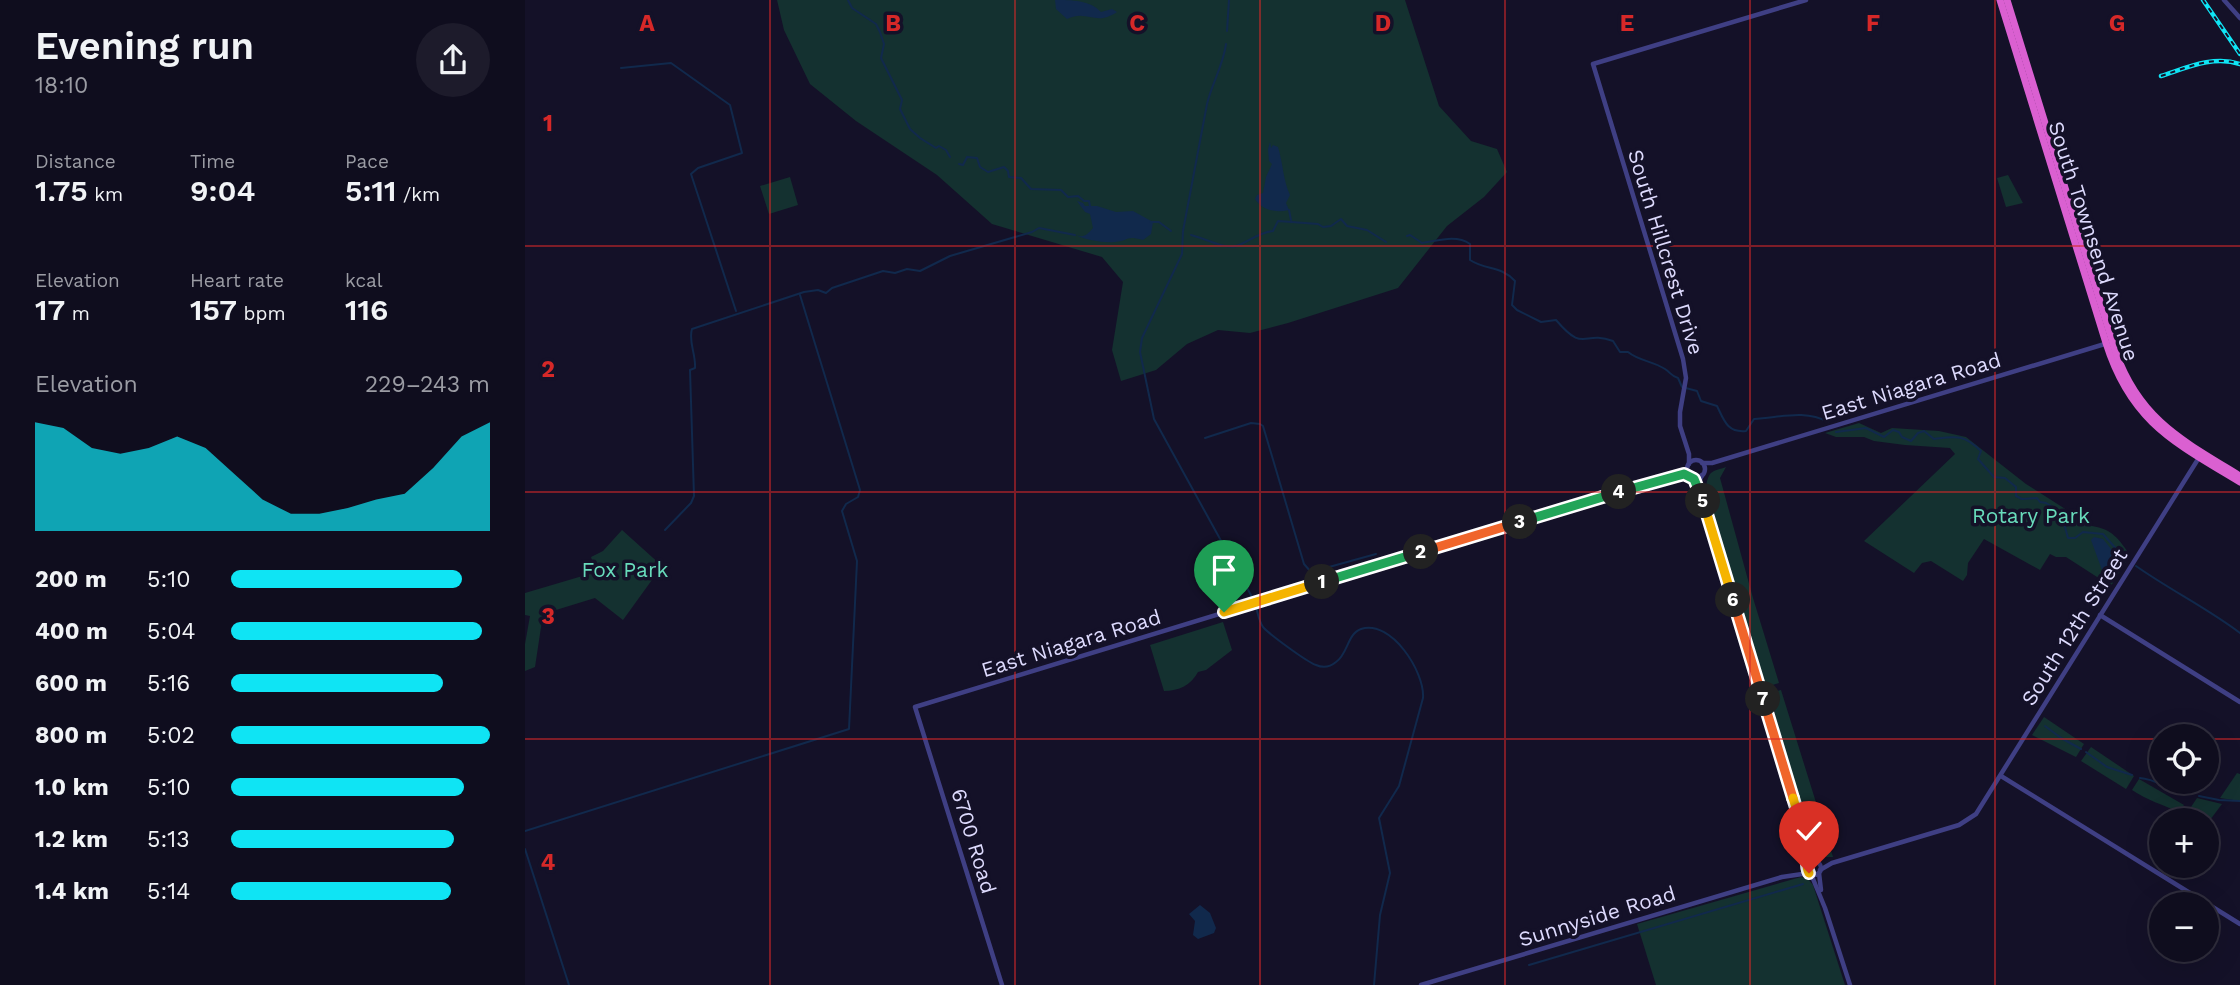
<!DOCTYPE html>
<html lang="en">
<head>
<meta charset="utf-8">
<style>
	body { margin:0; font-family:"Work Sans",sans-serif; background:#1d1b2b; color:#f1f3f6; height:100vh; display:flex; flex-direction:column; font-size:26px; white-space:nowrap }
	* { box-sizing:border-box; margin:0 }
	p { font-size:23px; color:#9b9ca4 }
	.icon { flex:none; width:38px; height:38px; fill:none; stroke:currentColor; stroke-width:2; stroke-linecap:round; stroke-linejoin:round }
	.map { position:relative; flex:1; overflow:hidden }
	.panel { display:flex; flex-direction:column; background:#0f0d1e; width:525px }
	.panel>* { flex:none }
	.buttons { position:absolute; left:1624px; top:724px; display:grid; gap:14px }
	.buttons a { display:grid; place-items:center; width:70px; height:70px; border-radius:50%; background:#0f0d1e; box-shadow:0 7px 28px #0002,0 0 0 2px #2f2d3c; font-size:35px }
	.pin { position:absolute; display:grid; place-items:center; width:60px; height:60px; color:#fff; margin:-72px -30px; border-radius:50% 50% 50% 0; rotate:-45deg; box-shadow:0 0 7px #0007 }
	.pin .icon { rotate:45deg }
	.km { position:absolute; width:35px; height:35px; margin:-18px; border-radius:50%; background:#222; color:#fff; font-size:19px; line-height:35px; text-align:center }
	.round { display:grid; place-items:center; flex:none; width:74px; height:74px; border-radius:37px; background:#1d1b2b }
	.head { display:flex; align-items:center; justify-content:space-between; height:119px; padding:0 35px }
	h1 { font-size:38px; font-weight:600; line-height:52px }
	.metrics { display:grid; grid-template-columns:repeat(3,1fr); gap:10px; height:119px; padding:7px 35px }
	.metrics div { display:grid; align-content:center }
	.metrics b { font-size:30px; font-weight:600 }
	.metrics small { font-size:19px; font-weight:400 }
	.metrics p { font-size:19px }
	.chart { height:196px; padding:14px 35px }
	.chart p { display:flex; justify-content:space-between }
	.chart svg { width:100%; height:126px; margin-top:7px; fill:#0fe4f4; opacity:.7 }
	ul { padding:0 35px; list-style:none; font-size:23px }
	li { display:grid; grid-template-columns:112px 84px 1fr; align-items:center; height:52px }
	li i { height:18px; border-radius:9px; background:#0fe4f4 }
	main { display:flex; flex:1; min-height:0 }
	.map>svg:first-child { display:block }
	.green { fill:#143130 }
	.water { fill:#11294c }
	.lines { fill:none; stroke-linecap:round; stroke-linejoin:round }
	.stream { stroke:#11294c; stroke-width:2 }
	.tertiary { stroke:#3f3f84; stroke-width:4.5 }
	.trunk { stroke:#da60d1; stroke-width:7 }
	.rail-casing { stroke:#0fe4f4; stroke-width:4.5 }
	.rail { stroke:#141128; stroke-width:2; stroke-dasharray:5; stroke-linecap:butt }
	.split-1-casing { stroke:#fff; stroke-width:14 }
	.split-2-casing { stroke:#fff; stroke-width:14 }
	.split-3-casing { stroke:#fff; stroke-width:14 }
	.split-4-casing { stroke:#fff; stroke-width:14 }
	.split-5-casing { stroke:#fff; stroke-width:14 }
	.split-6-casing { stroke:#fff; stroke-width:14 }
	.split-7-casing { stroke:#fff; stroke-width:14 }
	.split-8-casing { stroke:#fff; stroke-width:14 }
	.split-9-casing { stroke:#fff; stroke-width:14 }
	.split-1 { stroke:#f5b400; stroke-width:9 }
	.split-2 { stroke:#22a559; stroke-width:9 }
	.split-3 { stroke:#f0652b; stroke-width:9 }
	.split-4 { stroke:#22a559; stroke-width:9 }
	.split-5 { stroke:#22a559; stroke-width:9 }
	.split-6 { stroke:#f5b400; stroke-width:9 }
	.split-7 { stroke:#f0652b; stroke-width:9 }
	.split-8 { stroke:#f0652b; stroke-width:9 }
	.split-9 { stroke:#f5b400; stroke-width:9 }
	.grid { fill:none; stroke:#d62828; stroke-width:2; stroke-opacity:0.55 }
	.labels { text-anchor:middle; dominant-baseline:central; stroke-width:7; stroke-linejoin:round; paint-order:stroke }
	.street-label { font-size:21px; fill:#dddafd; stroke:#141128 }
	.park-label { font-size:21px; fill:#68dbbb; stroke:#141128 }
	.grid-label { font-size:23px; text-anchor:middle; font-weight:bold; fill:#d62828; stroke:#141128; stroke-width:7; stroke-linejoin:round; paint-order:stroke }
</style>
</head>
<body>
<main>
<section class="panel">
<div class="head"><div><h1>Evening run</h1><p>18:10</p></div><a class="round"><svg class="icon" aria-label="share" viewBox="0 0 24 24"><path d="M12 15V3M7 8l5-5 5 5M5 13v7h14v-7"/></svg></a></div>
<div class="metrics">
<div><p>Distance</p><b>1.75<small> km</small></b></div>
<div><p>Time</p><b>9:04</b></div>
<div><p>Pace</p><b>5:11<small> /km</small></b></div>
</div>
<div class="metrics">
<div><p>Elevation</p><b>17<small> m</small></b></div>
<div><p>Heart rate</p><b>157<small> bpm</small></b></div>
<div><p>kcal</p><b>116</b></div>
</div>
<div class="chart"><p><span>Elevation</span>229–243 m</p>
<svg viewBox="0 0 160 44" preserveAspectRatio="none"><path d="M0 44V6L10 8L20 15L30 17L40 15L50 11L60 15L70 24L80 33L90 38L100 38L110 36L120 33L130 31L140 22L150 11L160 6V44z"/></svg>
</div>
<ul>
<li><b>200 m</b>5:10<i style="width:89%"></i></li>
<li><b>400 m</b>5:04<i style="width:97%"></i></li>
<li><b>600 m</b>5:16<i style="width:82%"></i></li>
<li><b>800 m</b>5:02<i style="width:100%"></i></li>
<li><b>1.0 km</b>5:10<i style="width:90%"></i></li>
<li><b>1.2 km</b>5:13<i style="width:86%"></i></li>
<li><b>1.4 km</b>5:14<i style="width:85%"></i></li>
</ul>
</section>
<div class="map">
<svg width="1715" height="985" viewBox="0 0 1715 985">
	<rect width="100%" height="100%" fill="#141128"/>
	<g class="green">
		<path d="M252,0H880L914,106L946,141L972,149L982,172L959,197L922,226L873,288L763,323L725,333L693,330L662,344L631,370L596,381L587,350L598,282L577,257L467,224L412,175L331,121L285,84L259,30Z"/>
		<path d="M1483,175L1498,203L1481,207L1472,178Z"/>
		<path d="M265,177L273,205L244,214L235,186Z"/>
		<path d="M1334,423L1356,433L1367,428L1414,431L1441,437L1501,484L1567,526C1587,529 1594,539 1605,555L1586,586L1541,557H1531L1525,554L1515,570L1459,539L1443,563L1442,575L1438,581L1406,561L1397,563L1389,573L1339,541L1430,454L1425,448L1380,445L1349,441L1339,437H1311L1300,433Z"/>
		<path d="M1201,467L1195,478L1228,598L1254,683L1241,687L1237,686L1196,543L1194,542C1189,524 1174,491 1185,474C1188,470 1196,469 1201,467Z"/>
		<path d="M97,530L137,566L98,620L70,598L18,614L10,667L0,671V644L5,616L0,615V593L71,572L66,557L78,551Z"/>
		<path d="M698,622L707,650L681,670L673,672C666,685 654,691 639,691L625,645Z"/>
		<path d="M1256,690L1308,857H1295L1289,850L1252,734L1254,731L1245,693Z"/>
		<path d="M1519,717L1559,744L1551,757L1507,735Z"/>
		<path d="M1566,747L1609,776L1601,789L1556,761Z"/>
		<path d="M1712,773L1715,774V801L1695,798Z"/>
		<path d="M1614,779L1659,805L1654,812C1638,805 1622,800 1607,790Z"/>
		<path d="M1672,798L1697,804L1682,824V821H1676L1662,813Z"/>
		<path d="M1276,877L1283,879L1288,885L1320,985H1131L1112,924Z"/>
	</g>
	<g class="water">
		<path d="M530,0C547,0 565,0 576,12L587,9L592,12C570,27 563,9 542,19L531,9Z"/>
		<path d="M745,142L746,148L748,145L753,147C758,163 758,180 765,195L761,203L764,210C751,213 738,211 730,199L732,195L738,193L741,177L747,164L744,161L743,149Z"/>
		<path d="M552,201L558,203L560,206H572L591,212L608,211L628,222L626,234L618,240C599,235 605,241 590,242C577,243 562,240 550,235C559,238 562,235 568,228L565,214L560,212Z"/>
		<path d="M1569,537L1578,539L1595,560L1596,563L1593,569L1583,573L1577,570L1566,540Z"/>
		<path d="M675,905L685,913L691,928L689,933L673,939L668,935L670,921L664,914Z"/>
	</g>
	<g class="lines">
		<g class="stream">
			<path d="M323,0L327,8L351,24L355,32L359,44L356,58L377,100L375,109L385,129L395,138L411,148L414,146L421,150L425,157"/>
			<path d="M702,31L704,0"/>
			<path d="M701,44C698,66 687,83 682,104L658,231L657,254L617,338L615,352L629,419L727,597"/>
			<path d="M96,68L146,63L205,105L217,153L173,168L166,174L211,311"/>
			<path d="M434,164L438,165L442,157L452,158L455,167L463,172L479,167L483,171L484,177L496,178L506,189L536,190L543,197L553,196L559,201H564L565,206"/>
			<path d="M764,210L766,220"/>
			<path d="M625,222H634L646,231"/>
			<path d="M666,235C679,238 698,249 711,246C723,243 731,233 748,231L753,221L793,224L798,227L806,226L816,219L822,226L842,230L861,242"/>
			<path d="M882,236L885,235L897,243C912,241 931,234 945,244V260C962,271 975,265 990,281L987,305L992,310L1016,322L1031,320C1060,354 1057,330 1088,341L1095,352H1103C1114,361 1128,361 1140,369C1146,373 1146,376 1153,378L1157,387L1172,391L1176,401L1192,406C1199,420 1202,433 1221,431L1229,419C1254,418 1279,409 1303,422"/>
			<path d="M1311,432L1341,428L1359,437L1368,430L1374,432L1377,437L1386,441L1393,433L1399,431L1409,439C1431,436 1439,434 1456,451L1453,459L1469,477L1480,478L1491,487V496L1497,499L1512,498L1515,502L1521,503L1536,512L1543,538H1550L1558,532L1578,534L1600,559"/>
			<path d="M680,438L726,423L735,424L738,426L779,564L786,572L851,554"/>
			<path d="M140,530L166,503L169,496L165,370L170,368C171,354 163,341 167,329L279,292L293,290L301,293L307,288L358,271L370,273L382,269L395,271L425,256L507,232L514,228L550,235"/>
			<path d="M1611,566C1645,590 1682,608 1715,633"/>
			<path d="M731,607C733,614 734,621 738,627C744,634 782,662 791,665C798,668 805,667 811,662C823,654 822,634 836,629C866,619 900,672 898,698L874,786L854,818L865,873L855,915L849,985"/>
			<path d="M1520,726L1536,738L1556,749"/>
			<path d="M1561,752L1582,767L1607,775"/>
			<path d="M1615,778C1633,779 1647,793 1665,793"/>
			<path d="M1674,796L1694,800L1715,801"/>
			<path d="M0,831L324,729L332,561L317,511L321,504L333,497L335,490L275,295"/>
			<path d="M0,849L44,985"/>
			<path d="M1004,965L1278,884"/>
		</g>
		<g class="tertiary">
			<path d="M1699,0L1715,18"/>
			<circle cx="1171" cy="469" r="9"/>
			<path d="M1177,463H1187L1583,343"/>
			<path d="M1164,464V454L1155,426V412L1161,378L1158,359L1068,64L1281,0"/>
			<path d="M1177,475L1174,482L1177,497L1269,803L1281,844L1284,863"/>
			<path d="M1575,615L1715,702"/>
			<path d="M1476,776L1715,924"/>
			<circle cx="1289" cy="868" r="7"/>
			<path d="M1295,870L1307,863L1434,825L1451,814L1675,456"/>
			<path d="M1294,873L1296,890"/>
			<path d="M1286,874L1300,908L1325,985"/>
			<path d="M477,985L390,707L1152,474H1164"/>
			<path d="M896,985L1257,877L1284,873"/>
		</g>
		<g class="trunk">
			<path d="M1475,0L1581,343C1606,422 1649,442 1715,482"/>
			<path d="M1482,0L1591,353C1615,420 1658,441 1715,476"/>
		</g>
		<g class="rail-casing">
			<g id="rail">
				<path d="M1678,0L1715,54"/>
				<path d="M1636,76C1661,68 1688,55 1715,64"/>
			</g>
		</g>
		<use href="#rail" class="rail"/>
	</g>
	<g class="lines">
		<g class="split-1-casing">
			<path id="split-1" d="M699,612L797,582"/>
		</g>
		<g class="split-2-casing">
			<path id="split-2" d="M797,582L896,552"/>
		</g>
		<g class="split-3-casing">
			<path id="split-3" d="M896,552L995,522"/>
		</g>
		<g class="split-4-casing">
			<path id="split-4" d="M995,522L1094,492"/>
		</g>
		<g class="split-5-casing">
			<path id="split-5" d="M1094,492L1159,474L1169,479L1178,501"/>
		</g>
		<g class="split-6-casing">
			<path id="split-6" d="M1178,501L1208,600"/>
		</g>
		<g class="split-7-casing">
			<path id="split-7" d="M1208,600L1238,699"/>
		</g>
		<g class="split-8-casing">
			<path id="split-8" d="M1238,699L1268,798"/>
		</g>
		<g class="split-9-casing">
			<path id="split-9" d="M1268,798C1273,814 1278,830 1281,847C1283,856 1280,866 1284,873"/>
		</g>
		<use href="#split-1" class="split-1"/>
		<use href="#split-2" class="split-2"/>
		<use href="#split-3" class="split-3"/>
		<use href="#split-4" class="split-4"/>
		<use href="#split-5" class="split-5"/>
		<use href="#split-6" class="split-6"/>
		<use href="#split-7" class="split-7"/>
		<use href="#split-8" class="split-8"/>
		<use href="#split-9" class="split-9"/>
	</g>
	<path class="grid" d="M245,0V985M490,0V985M735,0V985M980,0V985M1225,0V985M1470,0V985M0,246H1715M0,492H1715M0,739H1636M1682,739H1715"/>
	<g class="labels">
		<g class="street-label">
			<text transform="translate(1569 241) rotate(72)">South Townsend Avenue</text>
			<text transform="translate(1141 252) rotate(73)">South Hillcrest Drive</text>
			<text transform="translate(1386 386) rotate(-17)">East Niagara Road</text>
			<text transform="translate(1549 627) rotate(-58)">South 12th Street</text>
			<text transform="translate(546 643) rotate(-17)">East Niagara Road</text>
			<text transform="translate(449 841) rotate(73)">6700 Road</text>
			<text transform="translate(1072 916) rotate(-17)">Sunnyside Road</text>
		</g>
		<g class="park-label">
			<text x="1506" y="515">Rotary Park</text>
			<text x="100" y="569">Fox Park</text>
		</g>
	</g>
	<g class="grid-label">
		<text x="122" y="31">A</text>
		<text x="368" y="31">B</text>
		<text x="612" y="31">C</text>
		<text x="858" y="31">D</text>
		<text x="1102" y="31">E</text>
		<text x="1348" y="31">F</text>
		<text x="1592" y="31">G</text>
		<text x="23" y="131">1</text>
		<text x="23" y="377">2</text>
		<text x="23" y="624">3</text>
		<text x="23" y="870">4</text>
	</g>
</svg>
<div class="buttons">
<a><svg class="icon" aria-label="locate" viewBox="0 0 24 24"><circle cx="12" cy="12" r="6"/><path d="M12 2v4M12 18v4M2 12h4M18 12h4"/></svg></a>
<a>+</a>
<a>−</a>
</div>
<div class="pin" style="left:699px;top:612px;background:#1e9e55"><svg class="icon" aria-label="arrive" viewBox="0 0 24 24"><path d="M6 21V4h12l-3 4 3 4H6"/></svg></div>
<div class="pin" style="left:1284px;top:873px;background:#d93025"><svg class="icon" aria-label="check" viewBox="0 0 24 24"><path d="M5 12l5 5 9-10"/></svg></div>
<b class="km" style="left:797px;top:582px">1</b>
<b class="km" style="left:896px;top:552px">2</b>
<b class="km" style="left:995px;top:522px">3</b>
<b class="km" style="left:1094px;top:492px">4</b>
<b class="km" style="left:1178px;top:501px">5</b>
<b class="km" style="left:1208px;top:600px">6</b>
<b class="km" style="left:1238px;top:699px">7</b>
</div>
</main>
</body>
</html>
